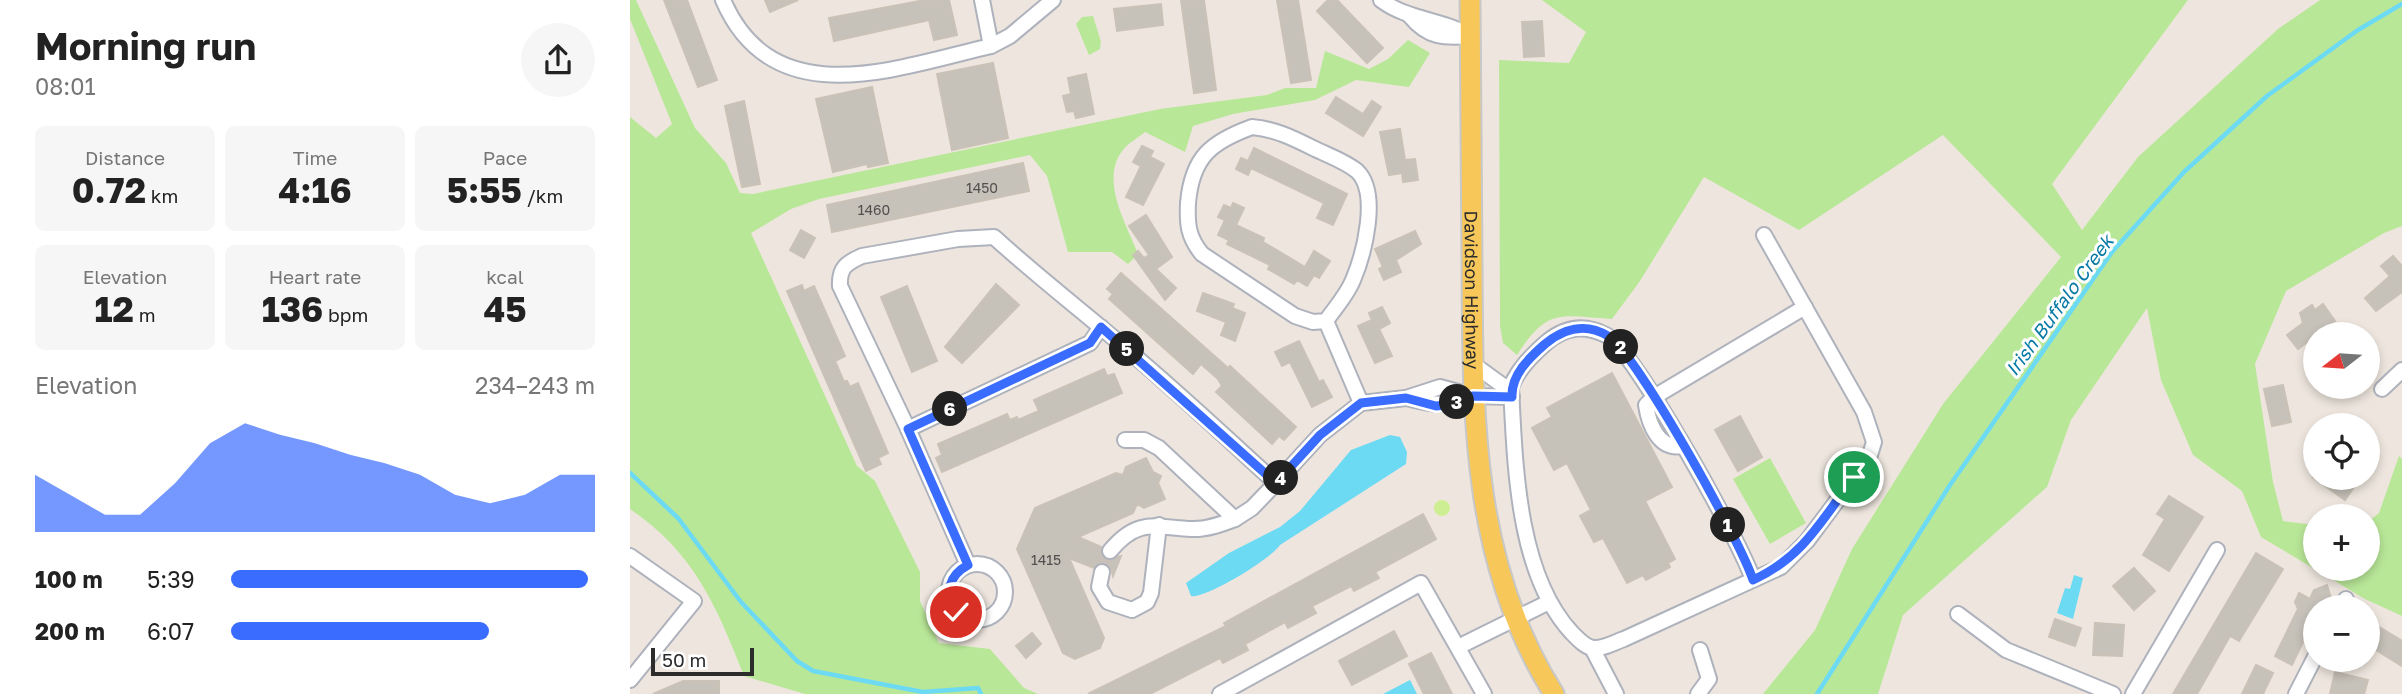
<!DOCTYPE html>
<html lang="en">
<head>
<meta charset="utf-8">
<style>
	body { margin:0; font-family:"Golos Text",sans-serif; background:#f6f6f6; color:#222; height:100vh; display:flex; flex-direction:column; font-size:26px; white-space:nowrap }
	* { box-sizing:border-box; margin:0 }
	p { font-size:23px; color:#767676 }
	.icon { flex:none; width:38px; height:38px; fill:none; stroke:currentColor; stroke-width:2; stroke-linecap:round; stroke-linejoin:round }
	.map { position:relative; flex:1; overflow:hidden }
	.sheet { display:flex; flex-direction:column; background:#fff; width:630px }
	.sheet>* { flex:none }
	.needle { width:46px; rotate:253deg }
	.controls { position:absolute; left:1673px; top:322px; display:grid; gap:14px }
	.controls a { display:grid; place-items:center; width:77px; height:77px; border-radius:50%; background:#fff; box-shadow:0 4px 10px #0003; font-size:35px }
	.scale { position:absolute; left:21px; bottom:18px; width:103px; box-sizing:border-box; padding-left:7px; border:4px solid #2c2c2c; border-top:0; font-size:19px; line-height:24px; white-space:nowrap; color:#2c2c2c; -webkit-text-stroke:5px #fff; paint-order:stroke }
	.pin { position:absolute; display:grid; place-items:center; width:60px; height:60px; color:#fff; margin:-30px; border:4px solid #fff; border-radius:50%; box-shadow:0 2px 7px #0007 }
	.km { position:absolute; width:35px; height:35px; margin:-18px; border-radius:50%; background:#222; color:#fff; font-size:19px; line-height:35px; text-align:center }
	.round { display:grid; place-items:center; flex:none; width:74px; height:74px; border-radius:37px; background:#f6f6f6 }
	.overview { display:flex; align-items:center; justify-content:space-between; height:119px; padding:0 35px }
	h1 { font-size:38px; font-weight:700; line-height:52px }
	.metrics { display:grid; grid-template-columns:repeat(3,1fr); gap:10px; height:119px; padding:7px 35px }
	.metrics div { display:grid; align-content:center; border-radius:10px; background:#f6f6f6; text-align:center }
	.metrics b { font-size:35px; font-weight:700 }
	.metrics small { font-size:19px; font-weight:400 }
	.metrics p { font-size:19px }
	.chart { height:196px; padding:14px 35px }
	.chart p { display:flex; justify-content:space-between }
	.chart svg { width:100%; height:126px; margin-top:7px; fill:#3a6dff; opacity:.7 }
	ul { padding:0 35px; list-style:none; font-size:23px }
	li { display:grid; grid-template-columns:112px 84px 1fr; align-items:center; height:52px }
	li i { height:18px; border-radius:9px; background:#3a6dff }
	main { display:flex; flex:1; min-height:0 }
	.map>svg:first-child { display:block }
	.green { fill:#b9e798 }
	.pitch { fill:#ceee94 }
	.water { fill:#6ddaf4 }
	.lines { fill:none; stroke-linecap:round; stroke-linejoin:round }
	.stream { stroke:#6ddaf4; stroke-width:4.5 }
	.building { fill:#c6c1b9; stroke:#cac2b7; stroke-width:2 }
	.minor-tunnel { stroke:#c7c1ba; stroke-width:14; stroke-dasharray:14 7; stroke-linecap:butt }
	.minor-casing { stroke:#aeb2bc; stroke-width:18 }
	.major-casing { stroke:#c8c8c8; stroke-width:23 }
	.minor { stroke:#fff; stroke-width:14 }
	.major { stroke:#f7c75a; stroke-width:19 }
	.route-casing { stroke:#fff; stroke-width:14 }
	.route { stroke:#3a6dff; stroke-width:9 }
	.labels { text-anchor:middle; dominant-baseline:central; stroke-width:6; stroke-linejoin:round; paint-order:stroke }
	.number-label { font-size:14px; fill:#52514f }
	.street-label { font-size:18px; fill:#2c2c2c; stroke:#fff }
	.water-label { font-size:19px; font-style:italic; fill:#077aa5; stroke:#fff }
</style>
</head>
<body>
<main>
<section class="sheet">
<div class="overview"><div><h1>Morning run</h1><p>08:01</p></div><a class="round"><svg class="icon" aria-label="share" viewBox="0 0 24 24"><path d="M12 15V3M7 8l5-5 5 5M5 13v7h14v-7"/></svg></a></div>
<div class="metrics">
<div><p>Distance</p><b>0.72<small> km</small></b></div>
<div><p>Time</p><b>4:16</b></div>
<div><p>Pace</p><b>5:55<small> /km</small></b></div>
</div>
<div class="metrics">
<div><p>Elevation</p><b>12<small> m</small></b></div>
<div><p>Heart rate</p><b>136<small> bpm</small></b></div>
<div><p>kcal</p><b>45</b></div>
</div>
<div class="chart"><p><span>Elevation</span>234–243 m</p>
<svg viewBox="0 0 160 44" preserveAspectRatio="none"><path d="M0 44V24L10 31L20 38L30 38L40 27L50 13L60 6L70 10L80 13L90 17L100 20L110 24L120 31L130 34L140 31L150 24L160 24V44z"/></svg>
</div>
<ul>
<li><b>100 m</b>5:39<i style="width:98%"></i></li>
<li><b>200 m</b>6:07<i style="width:71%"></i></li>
</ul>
</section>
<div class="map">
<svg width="1772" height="694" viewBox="0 0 1772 694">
	<rect width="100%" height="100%" fill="#eee6de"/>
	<g class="green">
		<path d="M0,0H6L65,128L96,163L110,193L123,194L530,109L637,95L655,88H686L695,51L739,69L758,59L778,40L800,53L779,87L726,80L685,100L603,114L563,126L555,152L515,132C508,138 498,143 493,150C469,180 497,225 508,254L498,264L482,252H438L417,176L400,155L189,199L161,209L121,233L227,466L245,481L290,572V601L309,643L360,649L394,688L408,694H175L114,676C87,607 64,552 0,509V117L26,138L42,124L0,19Z"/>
		<path d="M912,0H1558L1422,184L1452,230L1508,157L1648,29L1690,0H1772V226L1754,233L1656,291L1625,364L1643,482L1653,521L1685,525V569H1738V522L1749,513L1769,456L1772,459V616L1735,599L1631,537L1612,491L1563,455L1531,380L1517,308L1441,420L1417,487L1273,615L1248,694H1133L1185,630L1222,549L1313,404L1431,257L1313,135L1169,230L1074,177L1010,281L982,319C930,316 918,307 887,355L873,343L870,326L869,60L939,63L956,32Z"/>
		<path d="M463,16L471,42L470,49L459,55L446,24L452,17Z"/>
		<path d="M1140,458L1176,523L1140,544L1103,479Z"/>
	</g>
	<circle class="pitch" cx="812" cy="508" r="8"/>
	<g class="water">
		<path d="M760,435L770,437L777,452L776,464L650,545C642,558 576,599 561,596L556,583L599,553L650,527L670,511L721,450Z"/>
		<path d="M1444,575L1453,578L1443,619L1427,613L1435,588L1440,589Z"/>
		<path d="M780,680L787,694H753Z"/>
	</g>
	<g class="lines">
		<g class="stream">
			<path d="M0,473L48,518L111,602L167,661L183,671L293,692L348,688L351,694"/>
			<path d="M1187,694L1320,485L1482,252L1554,172L1637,96L1728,30L1772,4"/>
		</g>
	</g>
	<g class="building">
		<path d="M34,0H57L87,80L68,87Z"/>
		<path d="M135,0H168L140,12Z"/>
		<path d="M295,0H319L327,35L304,40L299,20L204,41L199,18Z"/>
		<path d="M551,0H574L586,90L564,93Z"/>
		<path d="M647,0H668L681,80L661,83Z"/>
		<path d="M698,0H707L753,48L737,63L687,11Z"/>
		<path d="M531,4L533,25L487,31L484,9Z"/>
		<path d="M912,21L914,56L894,57L892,22Z"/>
		<path d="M363,63L378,138L322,150L307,74Z"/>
		<path d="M456,74L464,114L446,118L444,111L437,112L433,96L441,94L438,78Z"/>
		<path d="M242,87L258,163L238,167L237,164L203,172L186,99Z"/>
		<path d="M706,97L733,114L742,101L751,107L733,136L696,113Z"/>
		<path d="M114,101L130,184L112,187L95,106Z"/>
		<path d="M770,129L775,160L785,159L788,180L773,182L772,173L759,175L750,132Z"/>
		<path d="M512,146L523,151L520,157L534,164L513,205L496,197L511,166L503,162Z"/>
		<path d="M624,148L717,194L703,225L687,218L694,203L621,168L618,175L606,169L611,158L618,161Z"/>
		<path d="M393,163L399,191L202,232L197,205Z"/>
		<path d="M603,203L614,208L606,225L634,238L633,242L675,267L684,251L700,261L689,278L684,275L677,286L667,280L664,284L638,269L640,265L597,244L599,240L588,235L595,220L588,217L594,205L601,208Z"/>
		<path d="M516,215L542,257L526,269L546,288L535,300L503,255L508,251L514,258L519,255L499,226Z"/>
		<path d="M171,230L185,238L174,258L160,250Z"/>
		<path d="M785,231L791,244L766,260L771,272L754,280L749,269L753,267L745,249Z"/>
		<path d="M1763,256L1772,266V292L1746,311L1735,298L1760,276L1751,266Z"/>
		<path d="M491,273L598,368L600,366L666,427L654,440L649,436L642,444L586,392L592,386L588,379L571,364L563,374L479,299L483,294L477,289Z"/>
		<path d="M366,284L389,305L332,363L315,347Z"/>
		<path d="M172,285L174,291L184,286L215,356L205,361L214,382L217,381L220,387L228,383L258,453L248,458L251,464L236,471L157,291Z"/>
		<path d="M277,286L307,361L282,372L251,297Z"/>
		<path d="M573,293L604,304L602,308L615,313L605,341L591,335L596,322L567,311Z"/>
		<path d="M1693,304L1705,321L1668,349L1657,335L1673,323L1670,313L1682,305L1685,310Z"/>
		<path d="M752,307L760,323L749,329L762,356L745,363L728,326L742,320L739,313Z"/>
		<path d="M669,341L689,382L693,380L702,397L682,407L660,362L652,366L645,352Z"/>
		<path d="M474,369L477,376L484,374L492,393L312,472L306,458L312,455L308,444L377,414L380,420L387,417L388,420L409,411L404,400Z"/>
		<path d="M982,373L1042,487L1015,501L1045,559L1038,563L1040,567L1016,580L1013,575L997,583L973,538L964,542L950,516L961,510L937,463L924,470L902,428L922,417L917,408Z"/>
		<path d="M1653,385L1661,422L1642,426L1634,389Z"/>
		<path d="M1110,416L1132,457L1108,471L1085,430Z"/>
		<path d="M516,458L523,472L531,476L528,483L535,499L514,508L507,504L503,513L448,537L471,547V554L477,560L491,556L483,576L481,568L475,563L464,568L439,558L474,638L470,648L445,659L433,653L387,549L405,508L486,473L493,475L496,467Z"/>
		<path d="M1684,478H1730L1715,500Z"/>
		<path d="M1539,496L1573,517L1539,571L1513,555L1535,519L1527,514Z"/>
		<path d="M793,514L806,539L745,572L749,578L741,582L724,591L721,586L682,606L686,613L658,628L655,622L615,644L618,650L593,663L590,658L520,694H458L596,626L594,623Z"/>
		<path d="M1626,553L1653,569L1609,641L1600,636L1567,694H1543Z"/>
		<path d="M1504,568L1525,591L1504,610L1483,586Z"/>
		<path d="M1697,585L1703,605L1685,607V617L1662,665L1645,656L1668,609L1665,602L1669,593L1680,599L1684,590Z"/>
		<path d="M1425,619L1451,628L1445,646L1419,637Z"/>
		<path d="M1738,620L1772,641V666L1738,645Z"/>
		<path d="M1465,623L1494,625L1492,656L1463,655Z"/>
		<path d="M764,631L777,656L722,685L709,661Z"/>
		<path d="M402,633L411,644L396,658L386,646Z"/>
		<path d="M801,653L822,694H794L779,664Z"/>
		<path d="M1626,665L1643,673L1633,694H1612Z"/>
		<path d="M1705,672L1738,680L1734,694H1700Z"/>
		<path d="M53,681H89V694H23Z"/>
	</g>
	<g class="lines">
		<path class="minor-tunnel" d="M472,572L480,551"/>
		<g class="minor-casing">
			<g id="minor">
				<path d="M93,0C143,116 266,68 361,46L380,36L423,0"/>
				<path d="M352,0L361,46"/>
				<path d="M751,0C777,20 812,19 840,36"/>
				<path d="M780,16C798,38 814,38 840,36"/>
				<path d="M622,127C645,129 663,138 683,148C697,155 715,161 727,171C750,193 734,254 723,280C717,295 705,308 696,321L683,322L665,316L572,254C558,237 557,224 558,203C562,157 581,142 622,127Z"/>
				<path d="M696,321L731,403"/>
				<path d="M471,327L460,343L278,429L210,286C209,268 216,263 232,256L328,239L364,237C410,279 460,317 507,358C554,398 600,441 646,483L690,435L731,403L776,398L810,387L843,396L882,397"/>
				<path d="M843,364L872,385L881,387"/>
				<path d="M1752,389L1772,370"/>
				<path d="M777,398C806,406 815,406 843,396"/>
				<path d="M278,429L338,565"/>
				<path d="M495,440H514L529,448L605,519L622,508L646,483"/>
				<path d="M1052,446C1029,450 1019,425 1016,405L1024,397L1175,307"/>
				<path d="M480,551C507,518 524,527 561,529C576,530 592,524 605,519"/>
				<path d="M0,556L64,601L0,680"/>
				<circle cx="347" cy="592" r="28"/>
				<path d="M472,572L469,587L478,602L502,610L517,602L521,593L529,525"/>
				<path d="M1123,580C1112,544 1003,348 976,335C954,324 935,327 917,342C903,354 887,370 881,387C885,464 887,574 942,633C948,639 955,647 963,648C974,649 985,642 994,639L1151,567L1177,541L1239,458L1244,442L1234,412L1134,235"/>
				<path d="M1712,607L1716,599"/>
				<path d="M1328,614L1376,650L1483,694"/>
				<path d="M828,647L919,602"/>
				<path d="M962,648L986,694"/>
				<path d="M590,694L791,583L854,694"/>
				<path d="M1068,694L1079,679L1070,650"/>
				<path d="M1503,694L1587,550"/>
				<path d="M1666,694L1685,657"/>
			</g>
		</g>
		<g class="major-casing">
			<g id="major">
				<path id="s1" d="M840,0C840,87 841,174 842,261C843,412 840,561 924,694"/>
			</g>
		</g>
		<use href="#minor" class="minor"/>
		<use href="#major" class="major"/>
	</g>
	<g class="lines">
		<g class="route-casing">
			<path id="route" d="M326,612C315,592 318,576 338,565L278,429L460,343L471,327L646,483L690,435L731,403L776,398L806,406L818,405L843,396L882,397C881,375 899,358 915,344C933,329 955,322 978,336C1007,354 1111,542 1123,580C1173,557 1192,520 1224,477"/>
		</g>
		<use href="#route" class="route"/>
	</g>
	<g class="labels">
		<g class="number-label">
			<text x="352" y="187">1450</text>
			<text x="244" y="209">1460</text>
			<text x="416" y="559">1415</text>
		</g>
		<g class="street-label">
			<text stroke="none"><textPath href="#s1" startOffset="290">Davidson Highway</textPath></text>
		</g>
		<g class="water-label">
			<text transform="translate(1429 305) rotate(-54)">Irish Buffalo Creek</text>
		</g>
	</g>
</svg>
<div class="controls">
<a><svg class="needle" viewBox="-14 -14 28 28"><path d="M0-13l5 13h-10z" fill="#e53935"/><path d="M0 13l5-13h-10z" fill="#767676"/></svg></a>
<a><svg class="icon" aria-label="locate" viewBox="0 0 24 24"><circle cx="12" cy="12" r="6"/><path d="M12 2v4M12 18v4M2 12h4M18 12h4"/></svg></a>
<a>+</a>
<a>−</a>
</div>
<div class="scale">50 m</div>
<div class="pin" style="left:1224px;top:477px;background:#1e9e55"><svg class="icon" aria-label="arrive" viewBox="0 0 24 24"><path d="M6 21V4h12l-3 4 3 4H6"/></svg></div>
<div class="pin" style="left:326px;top:612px;background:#d93025"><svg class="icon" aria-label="check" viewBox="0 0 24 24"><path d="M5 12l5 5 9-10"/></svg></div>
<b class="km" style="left:1098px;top:525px">1</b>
<b class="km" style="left:991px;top:347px">2</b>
<b class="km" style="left:827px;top:402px">3</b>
<b class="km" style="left:651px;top:478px">4</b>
<b class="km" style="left:497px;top:349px">5</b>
<b class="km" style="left:320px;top:409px">6</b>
</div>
</main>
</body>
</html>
